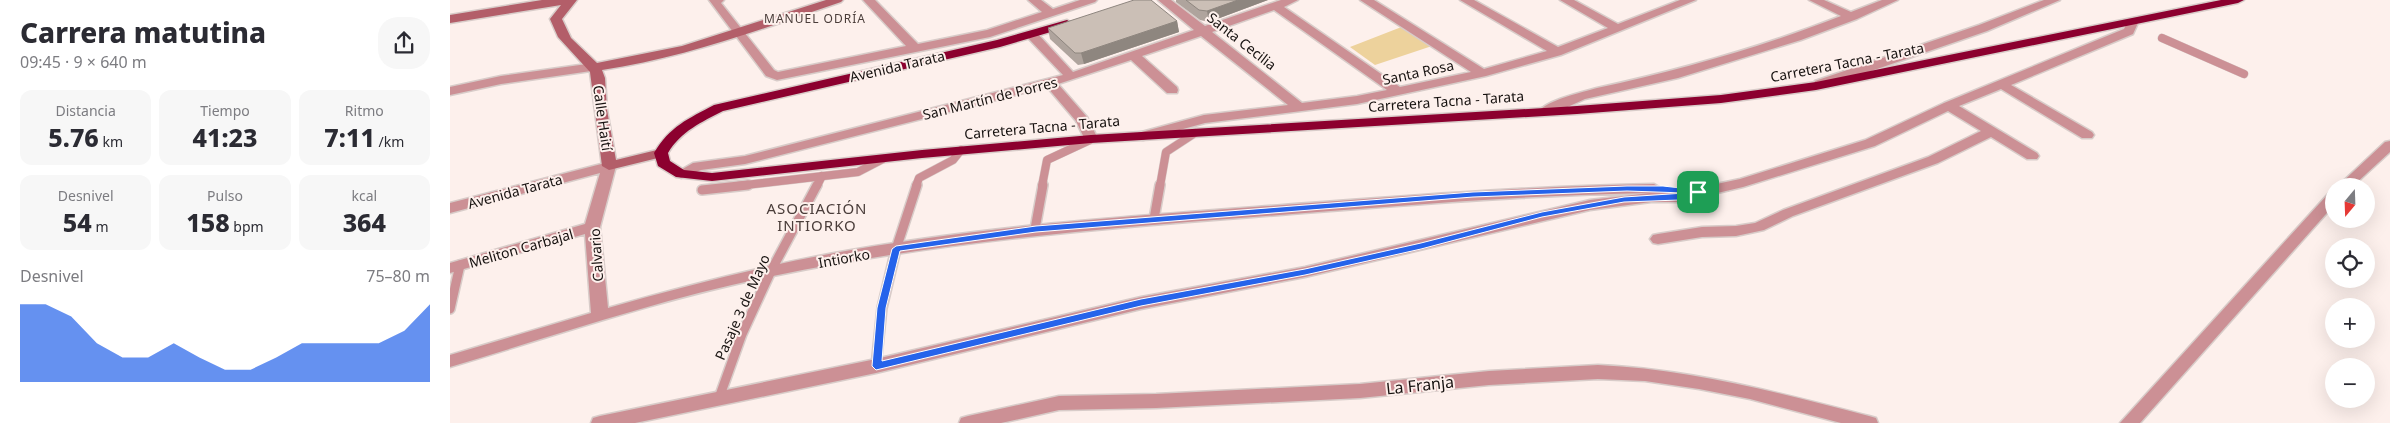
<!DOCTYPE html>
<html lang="es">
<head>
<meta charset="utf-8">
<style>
	body { margin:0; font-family:"Noto Sans",sans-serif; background:#f7f7f7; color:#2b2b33; height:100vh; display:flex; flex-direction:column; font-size:19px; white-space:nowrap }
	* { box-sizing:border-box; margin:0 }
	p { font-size:16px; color:#7c7c81 }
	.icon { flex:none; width:28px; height:28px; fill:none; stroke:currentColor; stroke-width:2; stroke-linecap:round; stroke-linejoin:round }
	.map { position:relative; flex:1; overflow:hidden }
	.drawer { display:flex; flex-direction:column; background:#fff; width:450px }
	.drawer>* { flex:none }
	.needle { width:32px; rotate:199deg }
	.fabs { position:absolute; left:1875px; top:178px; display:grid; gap:10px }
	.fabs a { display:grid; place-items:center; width:50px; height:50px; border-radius:50%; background:#fff; box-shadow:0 5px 20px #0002; font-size:25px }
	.pin { position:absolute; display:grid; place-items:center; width:42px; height:42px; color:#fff; margin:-21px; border-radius:10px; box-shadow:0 2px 8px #0006 }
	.round { display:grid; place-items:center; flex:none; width:52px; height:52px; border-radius:20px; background:#f7f7f7 }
	.head { display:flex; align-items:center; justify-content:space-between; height:85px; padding:0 20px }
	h1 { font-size:28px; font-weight:800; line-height:38px }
	.figures { display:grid; grid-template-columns:repeat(3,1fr); gap:8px; height:85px; padding:5px 20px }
	.figures div { display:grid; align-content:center; border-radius:12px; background:#f7f7f7; text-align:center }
	.figures b { font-size:25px; font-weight:800 }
	.figures small { font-size:14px; font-weight:400 }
	.figures p { font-size:14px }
	.chart { height:140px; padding:10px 20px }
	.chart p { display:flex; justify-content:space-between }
	.chart svg { width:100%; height:90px; margin-top:5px; fill:#2563eb; opacity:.7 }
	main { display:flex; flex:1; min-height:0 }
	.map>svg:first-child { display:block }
	.green { fill:#edd29c }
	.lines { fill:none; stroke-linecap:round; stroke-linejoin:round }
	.lane-far1-casing { stroke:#d8ccc9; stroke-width:9 }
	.lane-casing { stroke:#d8ccc9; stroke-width:12 }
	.street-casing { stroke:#d8ccc9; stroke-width:3 }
	.secondary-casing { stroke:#d8ccc9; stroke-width:3 }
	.highway-casing { stroke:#d8ccc9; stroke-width:3 }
	.lane-far1 { stroke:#cc9095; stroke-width:8 }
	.lane { stroke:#cc9095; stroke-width:9 }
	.street { fill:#cc9095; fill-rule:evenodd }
	.secondary { fill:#b35e69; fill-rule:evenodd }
	.highway { fill:#8c002f; fill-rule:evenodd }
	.wall { fill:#afa49d }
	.shaded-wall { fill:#8e867f }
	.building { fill:#cbbfb6; stroke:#8e867f }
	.route { fill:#2563eb; stroke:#fff; fill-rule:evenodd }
	.labels { text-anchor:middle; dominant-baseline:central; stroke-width:4; stroke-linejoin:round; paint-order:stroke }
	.far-neighbourhood-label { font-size:12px; letter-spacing:1px; fill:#4a3d3a; stroke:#fdf0ec }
	.street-label { font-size:14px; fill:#171210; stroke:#fdf0ec }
	.neighbourhood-label { font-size:15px; letter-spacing:1px; fill:#4a3d3a; stroke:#fdf0ec }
	.near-street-label { font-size:16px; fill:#171210; stroke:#fdf0ec }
</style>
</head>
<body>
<main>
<section class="drawer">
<div class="head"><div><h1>Carrera matutina</h1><p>09:45 · 9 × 640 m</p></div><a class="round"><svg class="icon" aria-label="share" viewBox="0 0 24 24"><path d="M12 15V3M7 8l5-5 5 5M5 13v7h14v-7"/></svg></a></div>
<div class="figures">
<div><p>Distancia</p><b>5.76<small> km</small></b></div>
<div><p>Tiempo</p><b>41:23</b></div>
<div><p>Ritmo</p><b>7:11<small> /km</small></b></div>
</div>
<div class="figures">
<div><p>Desnivel</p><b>54<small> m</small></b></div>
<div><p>Pulso</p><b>158<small> bpm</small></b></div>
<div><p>kcal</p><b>364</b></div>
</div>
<div class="chart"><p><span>Desnivel</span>75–80 m</p>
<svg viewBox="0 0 160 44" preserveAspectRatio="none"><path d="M0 44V6L10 6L20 12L30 25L40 32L50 32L60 25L70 32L80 38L90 38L100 32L110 25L120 25L130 25L140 25L150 19L160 6V44z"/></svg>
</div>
</section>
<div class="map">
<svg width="1940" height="423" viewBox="0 0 1940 423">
	<rect width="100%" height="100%" fill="#fdf0ec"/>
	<path class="green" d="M954,26L985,45L925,65L900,47Z"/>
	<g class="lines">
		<g class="lane-far1-casing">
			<g id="lane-far1">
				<path d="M1712,38L1794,74"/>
				<path d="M287,186L408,172L433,159"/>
				<path d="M367,186L372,176"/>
				<path d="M466,186L469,178L503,160L511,150"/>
				<path d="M592,186L597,160L640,140"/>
				<path d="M710,186L716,152L745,133"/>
			</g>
		</g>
		<g class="lane-casing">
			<g id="lane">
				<path d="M252,190L298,185"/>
				<path d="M704,219L710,185"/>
				<path d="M585,229L593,185"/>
				<path d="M0,309L10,265"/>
				<path d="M426,366L432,308L446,249L467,185"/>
				<path d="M269,398L292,334L321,271L367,185"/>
			</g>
		</g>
		<g class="street-casing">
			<g id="street">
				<path d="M259,0H274L271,3L324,70L328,72L456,46L413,0H425L468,44L537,30L592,12L578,0H591L603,9L630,0H647L645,2L540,37L327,80L316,76Z"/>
				<path d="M708,0H721L755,26L831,0H848L834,7L950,87L1021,72L910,0H924L1034,69L1097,51L1010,0H1024L1108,47L1158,28L1110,0H1124L1168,24L1230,0H1246L1111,55L1036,76L907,104L755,123L693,140L688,139L686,136L688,133L754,115L838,105L751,36L692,56L727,87L728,90L727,93H717L681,60L608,84L637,117L648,139L646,142H636L626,121L597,87L295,164L251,170L231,178L224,174L243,163L295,156L613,75L578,38L576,35L578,32H586L623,72L744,30ZM824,10L937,90L907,96L852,103L762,32Z"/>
				<path d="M1359,0H1374L1401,12L1432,0H1448L1407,19L1351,40L1228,78L1135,99L1100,115H1090L1088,112C1097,100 1133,92 1147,88C1230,70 1312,47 1391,16Z"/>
				<path d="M1594,0H1610L1537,31L1375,87L1370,88L1364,84L1365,81L1529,25Z"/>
				<path d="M1682,19L1688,23L1683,34L1561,85L1642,132L1644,135L1642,138H1632L1551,89L1509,106L1587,153L1589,156L1587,159H1577L1541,137L1488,163L1343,216L1314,230L1286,236L1252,237L1208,244L1203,243L1200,239L1203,235L1208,234L1252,227L1286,226L1305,223L1333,210L1478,157L1531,131L1498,111L1425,146L1293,187L1229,202H1201L1140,210L855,277L691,309L426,373L185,423H141L143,418L150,416L426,359L691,297L855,267L1140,200L1200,193C1068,195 935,207 803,217C642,229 482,243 323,276C214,298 107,335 0,367V355L141,313L135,234L0,273V263L135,224L150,173L0,213V203L159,162L166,166L150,227L158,308C231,287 304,268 379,254C529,226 682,216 833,205C957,196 1080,186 1204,184L1211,188L1204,192H1229L1290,179L1415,140L1494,103L1674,29L1678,21Z"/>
				<path d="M144,63L148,64L150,67L148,70L51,84L0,95V87L51,76Z"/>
				<path d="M1940,141V152L1903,186H1888L1935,142Z"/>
				<path d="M1884,192V205L1690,423H1670L1879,193Z"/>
				<path d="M1148,365C1241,369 1329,393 1419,416L1426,418L1428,423H1391L1300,399L1249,389L1195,381L1148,379L1039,385L910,398L706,408L609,410L551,423H509L511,418L518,416L609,396L706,394L910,384L1039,371Z"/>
			</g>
		</g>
		<g class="secondary-casing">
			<path id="secondary" d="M92,0H127L112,19L121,38L147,63L232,46L376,0H393L391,2C312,29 234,58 152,70L155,78L157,110L166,160L211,149L218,153L216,156L159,170L152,166L140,72L108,37L100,19L111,5L0,23V15Z"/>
		</g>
		<g class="highway-casing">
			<path id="highway" d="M1771,0H1794L1788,3L1366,90L1271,103L1127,114L641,143L472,158L262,181L226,177L208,166L204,153C220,126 238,119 264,105L547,40L617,20L623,24L621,26L550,47L273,111C252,122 231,131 218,153L220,161L234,170L262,173L472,150L641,135L1127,106L1271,95L1366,82Z"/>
		</g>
		<use href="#lane-far1" class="lane-far1"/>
		<use href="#lane" class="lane"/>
		<use href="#street" class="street"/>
		<use href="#secondary" class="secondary"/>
		<use href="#highway" class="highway"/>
	</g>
	<g class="wall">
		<path d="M726,0H818L759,22L750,20L726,2Z"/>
		<path d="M727,21L729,32L634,64L628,65L600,39L598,28Z"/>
	</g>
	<g class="shaded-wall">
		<path d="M788,0H818L759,22L757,11Z"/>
		<path d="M727,21L729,32L634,64L631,53Z"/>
	</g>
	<g class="building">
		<path d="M684,0H701L727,21L631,53H625L598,28Z"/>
		<path d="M736,0H788L757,11L749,10Z"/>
	</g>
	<path class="route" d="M1177,186H1213L1248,190L1252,192L1229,200L1174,202L1092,217L971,249L855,275L691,306L426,370L422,366L427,308L442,249L446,246L586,226L1023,192ZM1177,191L1235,193L1174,197L1092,212L971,243L855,269L691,299L432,361L436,308L450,251L586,232L1023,197Z"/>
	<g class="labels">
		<g class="far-neighbourhood-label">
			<text x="365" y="18">MANUEL ODRÍA</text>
		</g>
		<g class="street-label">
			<text transform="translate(792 41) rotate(38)">Santa Cecilia</text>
			<text transform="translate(1397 62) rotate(-11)">Carretera Tacna - Tarata</text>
			<text transform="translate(447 66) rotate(-13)">Avenida Tarata</text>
			<text transform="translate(968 72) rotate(-12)">Santa Rosa</text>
			<text transform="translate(540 98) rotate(-14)">San Martín de Porres</text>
			<text transform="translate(996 101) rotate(-4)">Carretera Tacna - Tarata</text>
			<text transform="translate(153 118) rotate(82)">Calle Haití</text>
			<text transform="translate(592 127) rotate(-5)">Carretera Tacna - Tarata</text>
			<text transform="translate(65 191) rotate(-15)">Avenida Tarata</text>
			<text transform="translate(71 248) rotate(-16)">Meliton Carbajal</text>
			<text transform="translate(146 255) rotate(-94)">Calvario</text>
			<text transform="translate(394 258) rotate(-10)">Intiorko</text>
			<text transform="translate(292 307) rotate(-66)">Pasaje 3 de Mayo</text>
		</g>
		<g class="neighbourhood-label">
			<text x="367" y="208">ASOCIACIÓN<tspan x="367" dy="17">INTIORKO</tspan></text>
		</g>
		<g class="near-street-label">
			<text transform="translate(970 385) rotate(-6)">La Franja</text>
		</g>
	</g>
</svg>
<div class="fabs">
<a><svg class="needle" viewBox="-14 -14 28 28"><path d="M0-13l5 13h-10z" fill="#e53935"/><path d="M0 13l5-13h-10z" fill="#7c7c81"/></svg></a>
<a><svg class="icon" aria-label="locate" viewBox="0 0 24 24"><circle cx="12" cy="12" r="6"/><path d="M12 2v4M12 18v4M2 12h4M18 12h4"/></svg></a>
<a>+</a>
<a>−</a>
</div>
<div class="pin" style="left:1248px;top:192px;background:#1e9e55"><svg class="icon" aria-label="arrive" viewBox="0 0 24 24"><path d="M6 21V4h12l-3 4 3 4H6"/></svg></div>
</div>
</main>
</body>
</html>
